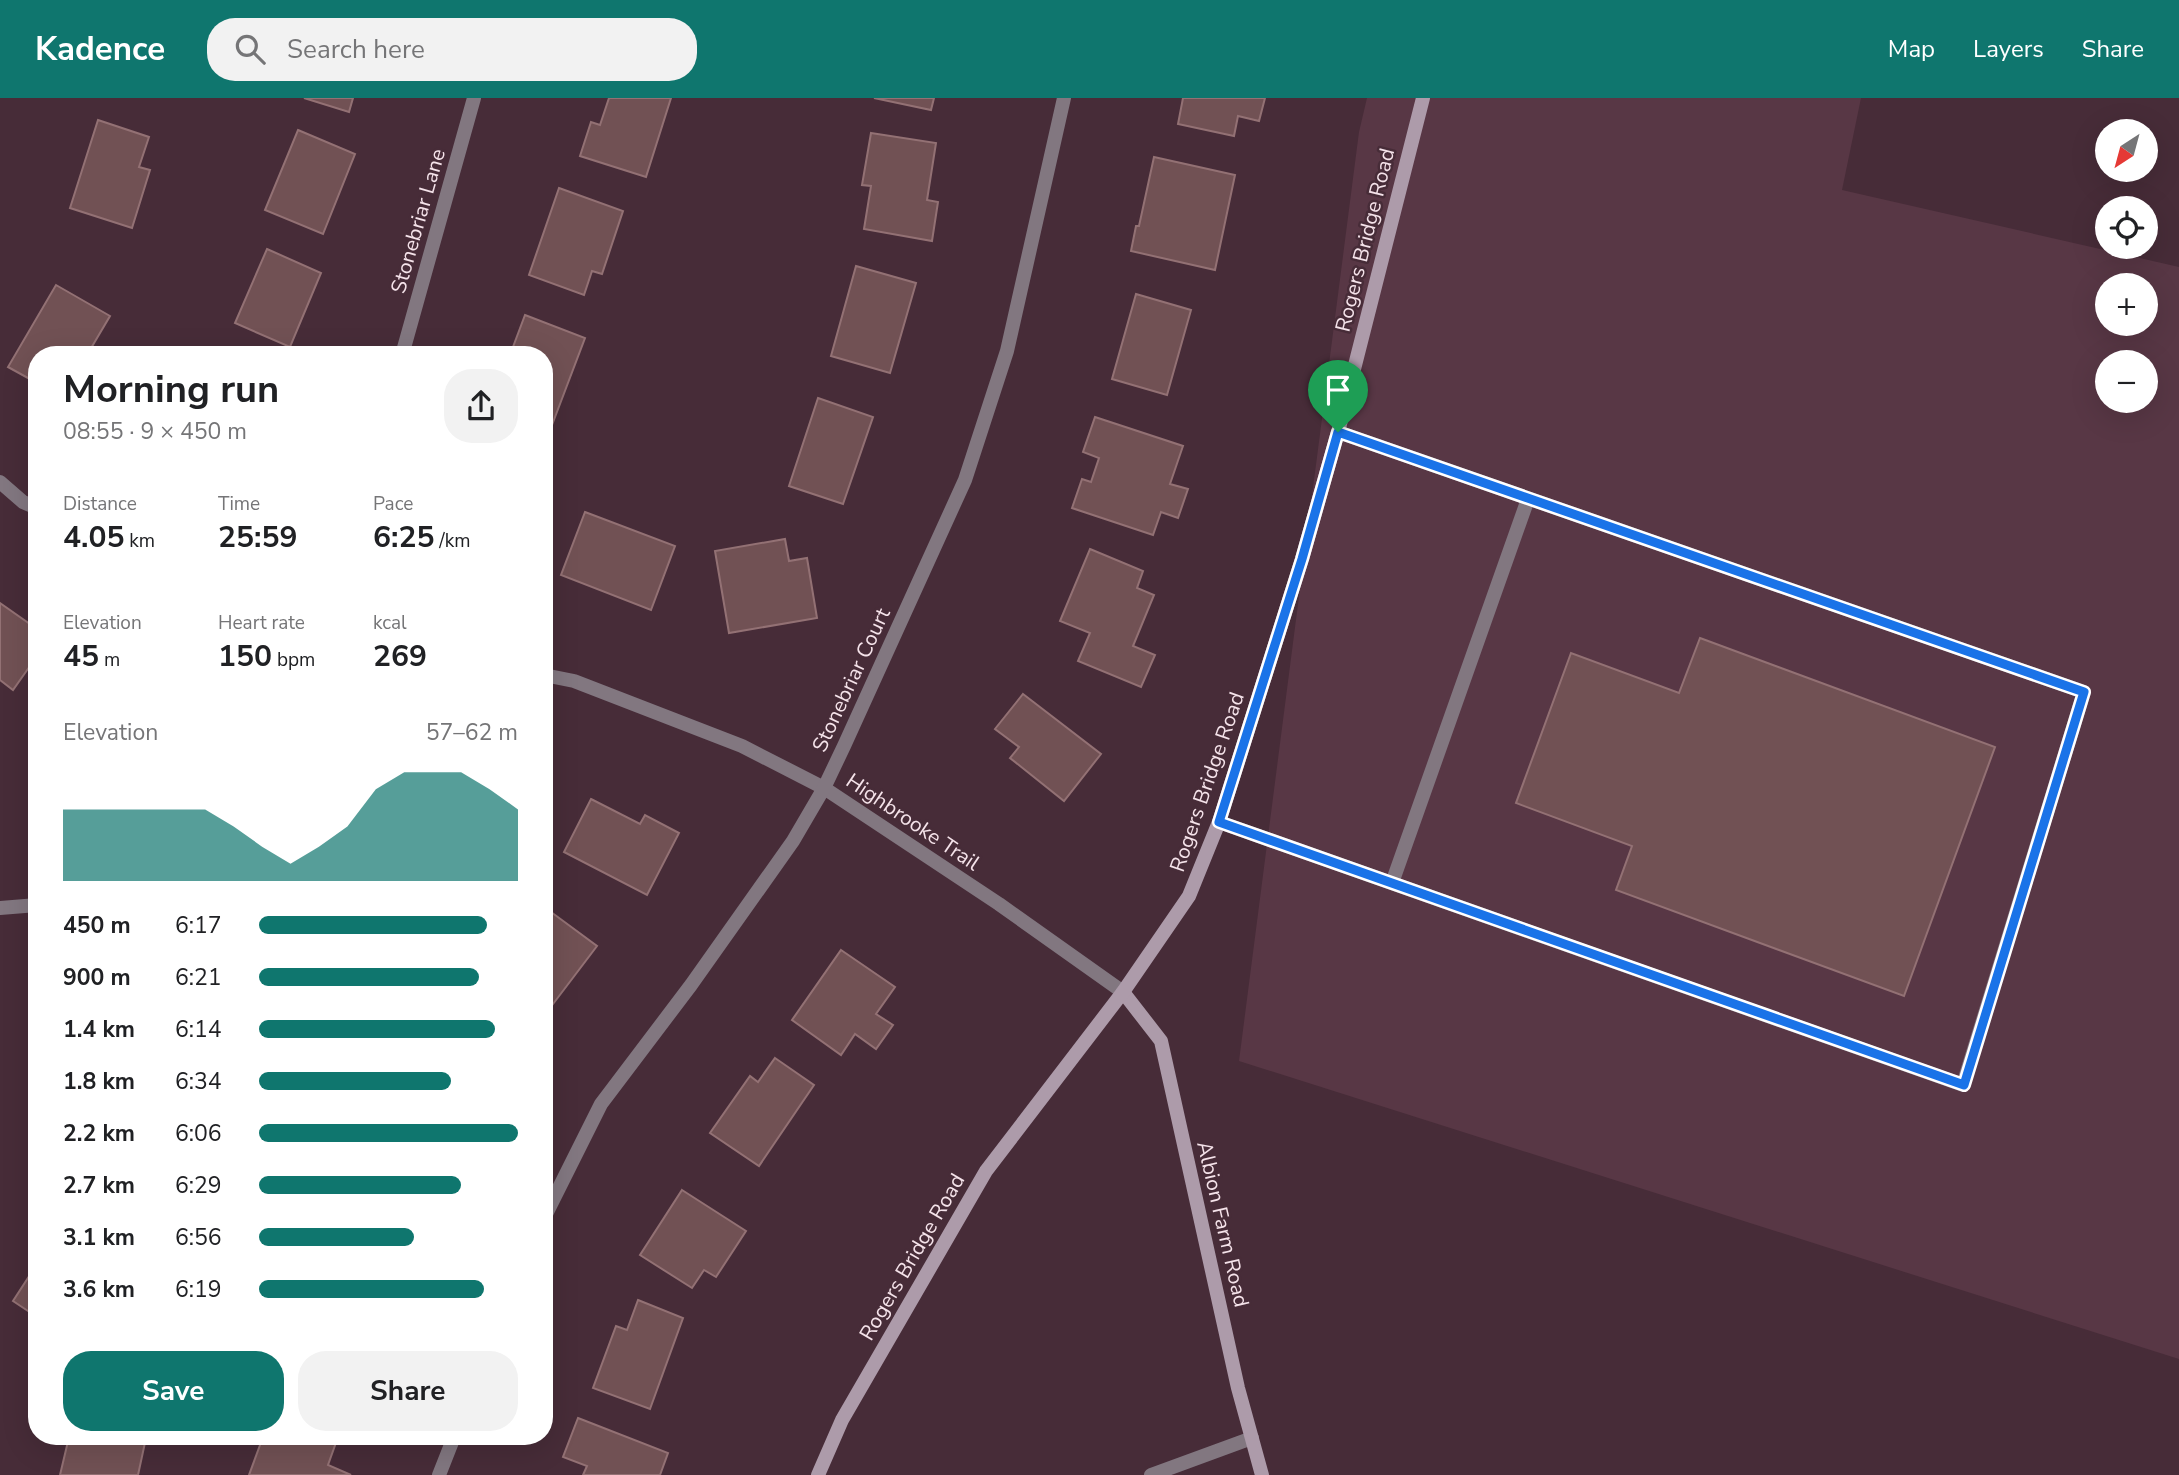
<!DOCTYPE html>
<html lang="en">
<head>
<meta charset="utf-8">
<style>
	body { margin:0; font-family:"Nunito Sans",sans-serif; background:#f2f2f2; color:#202124; height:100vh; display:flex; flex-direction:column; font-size:26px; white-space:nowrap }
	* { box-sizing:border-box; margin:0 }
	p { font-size:23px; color:#757577 }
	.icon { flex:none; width:38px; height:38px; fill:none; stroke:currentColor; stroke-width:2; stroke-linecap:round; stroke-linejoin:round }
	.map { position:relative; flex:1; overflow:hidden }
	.side { position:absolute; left:28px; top:248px; width:525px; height:1099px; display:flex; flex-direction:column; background:#fff; border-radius:28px; box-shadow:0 7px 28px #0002 }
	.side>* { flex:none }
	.needle { width:46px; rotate:216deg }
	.buttons { position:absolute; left:2095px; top:21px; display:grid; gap:14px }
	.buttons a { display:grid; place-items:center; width:63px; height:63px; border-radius:50%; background:#fff; box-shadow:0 7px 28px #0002; font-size:35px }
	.pin { position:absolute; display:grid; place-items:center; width:60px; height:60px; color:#fff; margin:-72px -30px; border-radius:50% 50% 50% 0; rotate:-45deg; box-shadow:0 0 7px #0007 }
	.pin .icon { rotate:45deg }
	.round { display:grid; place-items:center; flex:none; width:74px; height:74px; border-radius:28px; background:#f2f2f2 }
	.head { display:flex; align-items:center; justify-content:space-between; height:119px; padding:0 35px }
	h1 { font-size:38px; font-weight:700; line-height:52px }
	.figures { display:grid; grid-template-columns:repeat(3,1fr); gap:10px; height:119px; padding:7px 35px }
	.figures div { display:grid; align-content:center }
	.figures b { font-size:30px; font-weight:700 }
	.figures small { font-size:19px; font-weight:400 }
	.figures p { font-size:19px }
	.chart { height:196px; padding:14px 35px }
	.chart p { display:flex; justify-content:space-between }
	.chart svg { width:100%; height:126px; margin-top:7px; fill:#0f766e; opacity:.7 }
	.button { display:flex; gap:14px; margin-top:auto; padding:14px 35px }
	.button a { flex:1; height:80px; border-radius:28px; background:#0f766e; color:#fff; font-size:28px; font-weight:700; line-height:80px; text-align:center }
	.button a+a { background:#f2f2f2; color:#202124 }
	ul { padding:0 35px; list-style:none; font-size:23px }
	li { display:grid; grid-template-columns:112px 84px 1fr; align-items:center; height:52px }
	li i { height:18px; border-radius:9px; background:#0f766e }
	header { display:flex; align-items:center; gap:42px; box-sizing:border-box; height:98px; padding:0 35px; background:#0f766e; color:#fff }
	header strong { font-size:33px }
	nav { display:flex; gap:38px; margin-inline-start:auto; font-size:24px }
	.search { width:490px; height:63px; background:#f2f2f2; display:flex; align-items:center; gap:18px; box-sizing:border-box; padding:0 24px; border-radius:28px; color:#757577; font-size:26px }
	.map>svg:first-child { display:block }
	.built { fill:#583745; fill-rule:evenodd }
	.building { fill:#715154; stroke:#937174; stroke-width:2 }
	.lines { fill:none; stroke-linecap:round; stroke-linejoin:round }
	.lane { stroke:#827780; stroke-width:14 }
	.street { stroke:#827780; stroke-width:14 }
	.secondary { stroke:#ad9baa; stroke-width:14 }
	.route-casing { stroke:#fff; stroke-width:14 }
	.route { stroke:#1a73e8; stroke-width:9 }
	.labels { text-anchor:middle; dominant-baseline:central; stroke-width:5; stroke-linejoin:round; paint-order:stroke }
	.street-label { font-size:21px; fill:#f5e3ea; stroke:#472c38 }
</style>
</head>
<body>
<header>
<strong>Kadence</strong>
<div class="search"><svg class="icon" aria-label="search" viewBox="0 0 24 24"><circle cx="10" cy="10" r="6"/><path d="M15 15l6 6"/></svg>Search here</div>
<nav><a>Map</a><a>Layers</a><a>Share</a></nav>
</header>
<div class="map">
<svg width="2179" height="1377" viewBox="0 0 2179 1377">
	<rect width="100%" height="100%" fill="#472c38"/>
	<path class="built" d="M1367,0H1861L1842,92L2179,169V1261L1239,963L1359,34ZM2107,187H2146V226H2107ZM2107,264H2146V303H2107Z"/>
	<g class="building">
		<path d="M304,0H353L349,14Z"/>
		<path d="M609,0H671L646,79L580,58L591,24L600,27Z"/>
		<path d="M874,0H934L931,12Z"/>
		<path d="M1183,0H1265L1259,23L1238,18L1234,38L1178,26Z"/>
		<path d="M98,22L149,39L139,69L150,72L132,130L70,110Z"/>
		<path d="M298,32L355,56L323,136L265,112Z"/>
		<path d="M871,35L936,45L927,102L938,104L932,143L864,131L871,88L862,87Z"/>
		<path d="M1154,59L1235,77L1215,172L1131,153L1136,128H1139Z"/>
		<path d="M559,90L623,113L602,176L592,173L584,197L529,177Z"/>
		<path d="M267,151L321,175L290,249L235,225Z"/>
		<path d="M856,168L916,185L890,275L831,258Z"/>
		<path d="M56,187L110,218L87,257H37V285L8,269Z"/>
		<path d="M1136,196L1191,212L1167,297L1112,281Z"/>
		<path d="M525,217L585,240L552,327L544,324V257H510Z"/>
		<path d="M818,300L873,319L843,406L789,388Z"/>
		<path d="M1095,319L1183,348L1170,386L1188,391L1178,420L1161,414L1153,437L1072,410L1082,381L1091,384L1099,360L1083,354Z"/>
		<path d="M585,414L675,448L651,512L561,477Z"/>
		<path d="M785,441L789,463L807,460L817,520L729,535L715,453Z"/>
		<path d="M1090,451L1143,473L1137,490L1154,497L1133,548L1155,557L1141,589L1078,563L1090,535L1060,523Z"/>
		<path d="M0,505L37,531V558L13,592L0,582Z"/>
		<path d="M1700,540L1995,649L1904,898L1616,792L1632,748L1516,705L1571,555L1679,595Z"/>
		<path d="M1023,596L1101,656L1064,703L1010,660L1019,649L995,631Z"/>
		<path d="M591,701L640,726L645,717L679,735L647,797L564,754Z"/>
		<path d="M551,814L597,848L550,910L544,906V822Z"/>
		<path d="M841,852L895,889L876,916L893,927L876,951L855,936L841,957L792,922Z"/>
		<path d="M775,960L814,987L759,1068L710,1035L750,978L758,984Z"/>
		<path d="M682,1092L746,1133L716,1179L704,1172L692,1190L640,1157Z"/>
		<path d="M37,1166V1219L13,1203Z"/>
		<path d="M638,1202L683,1220L650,1311L593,1290L616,1228L627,1232Z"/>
		<path d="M578,1320L668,1355L660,1377H583L587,1368L563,1359Z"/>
		<path d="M69,1339L146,1340L138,1377H60Z"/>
		<path d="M263,1339H338L328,1367L351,1377H249Z"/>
	</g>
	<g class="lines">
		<g class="lane">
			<path d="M1219,724L1963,987L2084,594L1338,334"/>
			<path d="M1392,785L1528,401"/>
			<path d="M1151,1377L1252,1340"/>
		</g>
		<g class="street">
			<path d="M402,257L474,0"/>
			<path d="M0,384L23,404L37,410"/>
			<path d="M544,577L574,583L742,648L824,690L999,806L1123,894"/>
			<path d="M0,810L37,807"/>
			<path d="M544,1120L601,1006L691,887L793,743L824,690L844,648L965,382L1007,253L1064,0"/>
			<path d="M439,1377L454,1339"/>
		</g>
		<g class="secondary">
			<path d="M1123,894L1161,943L1238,1290L1262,1377"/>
			<path d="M818,1377L842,1322L986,1073L1123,894L1189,798L1219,724L1302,461L1338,334L1423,0"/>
		</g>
	</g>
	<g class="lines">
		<g class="route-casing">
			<path id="route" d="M1338,334L2084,594L1964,987L1219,724L1302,461Z"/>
		</g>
		<use href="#route" class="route"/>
	</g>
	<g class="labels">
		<g class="street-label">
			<text transform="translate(418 123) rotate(-74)">Stonebriar Lane</text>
			<text transform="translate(1365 142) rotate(-76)">Rogers Bridge Road</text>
			<text transform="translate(851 582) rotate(-65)">Stonebriar Court</text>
			<text transform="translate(1207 684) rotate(-71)">Rogers Bridge Road</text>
			<text transform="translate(913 724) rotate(34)">Highbrooke Trail</text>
			<text transform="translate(1223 1126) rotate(77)">Albion Farm Road</text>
			<text transform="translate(912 1159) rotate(-60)">Rogers Bridge Road</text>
		</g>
	</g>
</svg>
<div class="buttons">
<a><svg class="needle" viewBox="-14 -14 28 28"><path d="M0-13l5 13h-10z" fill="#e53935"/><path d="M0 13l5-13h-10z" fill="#757577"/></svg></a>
<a><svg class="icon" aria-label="locate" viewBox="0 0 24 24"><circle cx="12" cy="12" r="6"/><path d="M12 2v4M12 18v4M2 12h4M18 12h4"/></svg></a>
<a>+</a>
<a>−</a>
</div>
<div class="pin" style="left:1338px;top:334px;background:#1e9e55"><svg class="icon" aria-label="arrive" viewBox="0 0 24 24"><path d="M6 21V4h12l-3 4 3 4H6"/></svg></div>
<section class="side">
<div class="head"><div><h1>Morning run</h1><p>08:55 · 9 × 450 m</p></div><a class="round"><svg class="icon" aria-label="share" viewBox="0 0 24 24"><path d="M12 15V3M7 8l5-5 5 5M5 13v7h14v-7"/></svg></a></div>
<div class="figures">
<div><p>Distance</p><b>4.05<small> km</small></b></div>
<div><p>Time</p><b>25:59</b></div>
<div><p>Pace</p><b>6:25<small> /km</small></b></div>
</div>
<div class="figures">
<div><p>Elevation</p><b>45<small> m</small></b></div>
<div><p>Heart rate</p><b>150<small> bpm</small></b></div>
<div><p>kcal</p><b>269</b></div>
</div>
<div class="chart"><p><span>Elevation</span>57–62 m</p>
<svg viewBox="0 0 160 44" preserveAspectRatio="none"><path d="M0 44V19L10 19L20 19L30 19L40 19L50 19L60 25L70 32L80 38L90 32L100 25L110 12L120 6L130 6L140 6L150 12L160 19V44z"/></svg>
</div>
<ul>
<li><b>450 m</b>6:17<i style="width:88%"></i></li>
<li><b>900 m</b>6:21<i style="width:85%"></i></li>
<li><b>1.4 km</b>6:14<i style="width:91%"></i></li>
<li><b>1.8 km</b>6:34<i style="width:74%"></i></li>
<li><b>2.2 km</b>6:06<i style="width:100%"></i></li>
<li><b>2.7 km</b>6:29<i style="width:78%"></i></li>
<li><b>3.1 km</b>6:56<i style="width:60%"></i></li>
<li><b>3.6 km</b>6:19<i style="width:87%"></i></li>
</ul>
<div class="button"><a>Save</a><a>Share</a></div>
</section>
</div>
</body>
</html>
